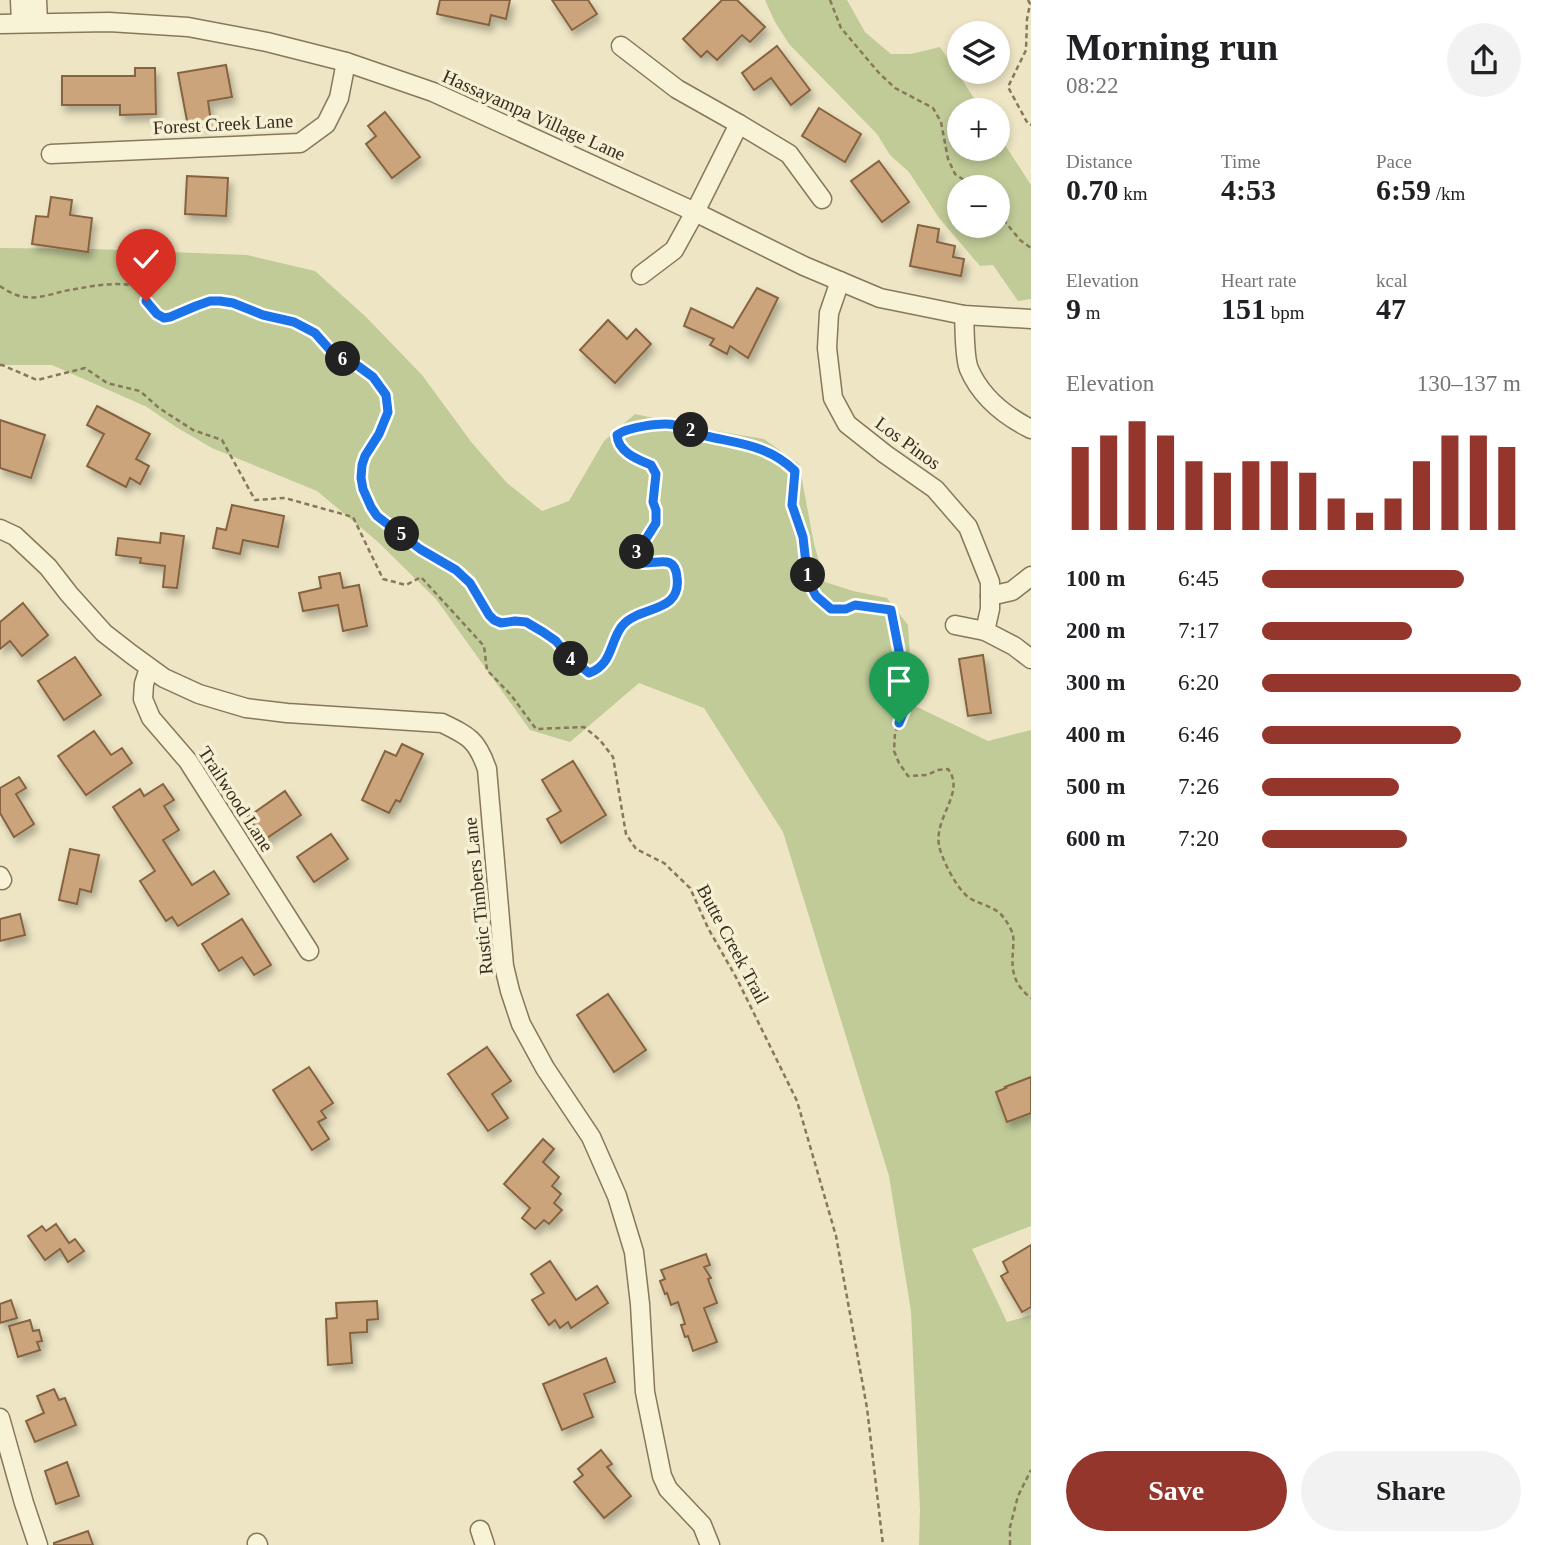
<!DOCTYPE html>
<html lang="en">
<head>
<meta charset="utf-8">
<style>
	body { margin:0; font-family:"Times New Roman",serif; background:#f2f2f2; color:#202124; height:100vh; display:flex; flex-direction:column; font-size:26px; white-space:nowrap }
	* { box-sizing:border-box; margin:0 }
	p { font-size:23px; color:#757577 }
	.icon { flex:none; width:38px; height:38px; fill:none; stroke:currentColor; stroke-width:2; stroke-linecap:round; stroke-linejoin:round }
	.map { position:relative; flex:1; overflow:hidden }
	.sheet { display:flex; flex-direction:column; background:#fff; width:525px }
	.sheet>* { flex:none }
	.tools { position:absolute; left:947px; top:21px; display:grid; gap:14px }
	.tools a { display:grid; place-items:center; width:63px; height:63px; border-radius:50%; background:#fff; box-shadow:0 4px 10px #0003; font-size:35px }
	.pin { position:absolute; display:grid; place-items:center; width:60px; height:60px; color:#fff; margin:-72px -30px; border-radius:50% 50% 50% 0; rotate:-45deg; box-shadow:0 0 7px #0007 }
	.pin .icon { rotate:45deg }
	.km { position:absolute; width:35px; height:35px; margin:-18px; border-radius:50%; background:#222; color:#fff; font-size:19px; line-height:35px; text-align:center }
	.round { display:grid; place-items:center; flex:none; width:74px; height:74px; border-radius:37px; background:#f2f2f2 }
	.headline { display:flex; align-items:center; justify-content:space-between; height:119px; padding:0 35px }
	h1 { font-size:38px; font-weight:700; line-height:52px }
	.figures { display:grid; grid-template-columns:repeat(3,1fr); gap:10px; height:119px; padding:7px 35px }
	.figures div { display:grid; align-content:center }
	.figures b { font-size:30px; font-weight:700 }
	.figures small { font-size:19px; font-weight:400 }
	.figures p { font-size:19px }
	.chart { height:196px; padding:14px 35px }
	.chart p { display:flex; justify-content:space-between }
	.chart svg { width:100%; height:126px; margin-top:7px; stroke:#95362c; stroke-width:6 }
	.action { display:flex; gap:14px; margin-top:auto; padding:14px 35px }
	.action a { flex:1; height:80px; border-radius:42px; background:#95362c; color:#fff; font-size:28px; font-weight:700; line-height:80px; text-align:center }
	.action a+a { background:#f2f2f2; color:#202124 }
	ul { padding:0 35px; list-style:none; font-size:23px }
	li { display:grid; grid-template-columns:112px 84px 1fr; align-items:center; height:52px }
	li i { height:18px; border-radius:9px; background:#95362c }
	main { display:flex; flex:1; min-height:0 }
	.map>svg:first-child { display:block }
	.green { fill:#c0cb98; fill-rule:evenodd }
	.building { fill:#cba47b; stroke:#866441; stroke-width:2; filter:url(#shadow) }
	.lines { fill:none; stroke-linecap:round; stroke-linejoin:round }
	.minor-casing { stroke:#87775b; stroke-width:21 }
	.path { stroke:#87775b; stroke-width:2.5; stroke-dasharray:5 3.5; stroke-linecap:butt }
	.minor { stroke:#f8f2d7; stroke-width:18 }
	.route-casing { stroke:#fff; stroke-width:14 }
	.route { stroke:#1a73e8; stroke-width:9 }
	.labels { text-anchor:middle; dominant-baseline:central; stroke-width:7; stroke-linejoin:round; paint-order:stroke }
	.street-label { font-size:19px; fill:#382d1e; stroke:#f5efd3 }
</style>
</head>
<body>
<main>
<div class="map">
<svg width="1031" height="1545" viewBox="0 0 1031 1545">
	<defs>
		<filter id="shadow"><feDropShadow dx="3.5" dy="6" stdDeviation="3.5" flood-color="#0004"/></filter>
	</defs>
	<rect width="100%" height="100%" fill="#ede5c4"/>
	<g class="green">
		<path d="M765,0H847L865,32L891,54H911L940,47L982,110H959V149H998V134L1031,185V299L1018,301L993,265L980,266L939,218L909,172L890,155L877,134L789,44L775,22ZM959,187H998V226H959Z"/>
		<path d="M0,248L93,249L247,255L315,271L365,316L422,375L472,443L507,483L542,511L569,501L604,441L635,414L705,429L764,439L799,464L814,544L825,582L853,591L887,598L908,625L913,705L988,741L1031,730V1226L972,1249L1007,1322L1031,1315V1545H919L920,1510L911,1311L889,1176L783,832L704,708L639,683L570,742L530,730L436,599L377,541L317,491L212,448L176,427L147,407L52,365H0Z"/>
	</g>
	<g class="building">
		<path d="M440,0H510L506,19L491,15L489,25L437,14Z"/>
		<path d="M552,0H588L597,14L572,30Z"/>
		<path d="M722,0H737L765,27L750,42L742,35L717,60L707,51L701,57L683,39Z"/>
		<path d="M777,46L810,90L791,105L771,78L754,90L742,73Z"/>
		<path d="M226,65L232,97L208,101L211,122L188,126L178,73Z"/>
		<path d="M135,68H155L156,114L120,115V105H62V76H135Z"/>
		<path d="M819,108L861,134L845,162L802,136Z"/>
		<path d="M385,112L420,157L392,178L366,144L376,136L368,126Z"/>
		<path d="M879,161L909,202L882,222L851,181Z"/>
		<path d="M187,176L228,178L226,216L185,214Z"/>
		<path d="M51,197L72,200L70,215L92,218L88,252L32,244L36,216L48,217Z"/>
		<path d="M918,225L939,229L937,242L955,246L953,257L964,259L961,276L910,266Z"/>
		<path d="M757,288L778,298L748,358L730,346L727,354L710,345L714,339L684,326L691,308L733,328Z"/>
		<path d="M608,320L627,339L636,329L651,344L615,383L580,350Z"/>
		<path d="M97,406L150,434L136,459L149,466L140,484L130,478L126,487L87,466L104,434L87,425Z"/>
		<path d="M0,420L45,435L31,478L0,468Z"/>
		<path d="M232,505L284,516L278,547L243,540L240,554L213,548L217,528L226,530Z"/>
		<path d="M161,533L184,536L177,588L163,587L165,566L140,563L141,558L116,555L118,538L160,543Z"/>
		<path d="M340,573L343,588L359,585L367,626L343,631L338,605L303,611L299,593L321,588L319,577Z"/>
		<path d="M23,603L48,635L22,656L10,641L0,649V622Z"/>
		<path d="M983,655L991,713L968,716L959,659Z"/>
		<path d="M75,657L101,695L64,720L38,681Z"/>
		<path d="M94,731L111,755L122,748L132,763L86,795L58,756Z"/>
		<path d="M402,744L423,754L400,802L396,800L389,813L362,800L385,751L396,756Z"/>
		<path d="M573,761L606,815L561,843L547,819L561,811L542,780Z"/>
		<path d="M19,777L26,788L16,794L34,824L14,837L0,813V788Z"/>
		<path d="M163,784L174,800L164,806L179,830L163,840L192,885L214,871L229,894L178,926L172,917L166,921L140,881L155,871L113,807L140,789L144,796Z"/>
		<path d="M285,791L301,815L264,840L248,817Z"/>
		<path d="M331,834L348,859L314,882L297,857Z"/>
		<path d="M70,849L99,855L91,892L80,889L77,904L59,900Z"/>
		<path d="M20,914L25,935L0,941V919Z"/>
		<path d="M242,919L271,965L254,975L242,957L219,971L202,944Z"/>
		<path d="M608,994L646,1050L614,1072L577,1015Z"/>
		<path d="M487,1047L511,1081L492,1094L508,1118L488,1131L448,1074Z"/>
		<path d="M309,1067L333,1103L321,1111L326,1118L318,1122L329,1139L312,1150L273,1090Z"/>
		<path d="M1031,1077V1113L1007,1122L996,1092L1006,1088L1005,1087Z"/>
		<path d="M543,1139L554,1149L543,1162L559,1177L552,1186L561,1194L554,1203L562,1210L549,1224L544,1220L535,1229L522,1218L530,1208L504,1184Z"/>
		<path d="M56,1224L69,1243L75,1239L84,1251L68,1262L60,1249L45,1260L28,1236L42,1226L46,1231Z"/>
		<path d="M1031,1245V1307L1022,1312L1001,1276L1008,1272L1003,1262Z"/>
		<path d="M706,1254L710,1265L704,1267L711,1278L708,1279L717,1303L704,1308L717,1342L693,1351L688,1336L685,1337L681,1325L685,1324L678,1302L671,1305L667,1293L665,1294L660,1281L665,1279L661,1270Z"/>
		<path d="M550,1261L576,1300L597,1286L608,1303L571,1328L568,1322L560,1328L555,1320L549,1325L532,1300L544,1293L531,1274Z"/>
		<path d="M11,1300L17,1318L0,1323V1304Z"/>
		<path d="M377,1301L378,1319L367,1320V1332L350,1333L352,1363L328,1365L326,1319L337,1318L336,1303Z"/>
		<path d="M30,1320L33,1331L39,1330L42,1341L37,1342L40,1350L18,1357L9,1326Z"/>
		<path d="M606,1358L615,1382L584,1394L593,1417L562,1430L543,1384Z"/>
		<path d="M54,1389L59,1400L65,1398L76,1425L35,1442L26,1421L44,1413L37,1396Z"/>
		<path d="M601,1450L612,1464L607,1467L631,1496L604,1518L574,1482L583,1475L578,1469Z"/>
		<path d="M67,1462L79,1496L56,1504L45,1471Z"/>
		<path d="M88,1531L93,1545H54V1543Z"/>
	</g>
	<g class="lines">
		<g class="minor-casing">
			<g id="minor">
				<path d="M20,0L21,23"/>
				<path d="M37,0L38,22"/>
				<path d="M0,24L109,22L188,27L267,42L346,62L433,92L695,212L804,266L880,298L964,315L1031,319"/>
				<path d="M621,46L677,89L739,124"/>
				<path d="M51,154L300,143L326,124L339,98L346,62"/>
				<path d="M641,275L674,250L695,212L739,124L789,154L822,199"/>
				<path d="M840,281L829,313L827,348L833,398L847,424L885,454L935,489L968,527L990,582V609L985,631L1014,646L1031,659"/>
				<path d="M964,315C965,329 964,357 969,369C981,397 1005,416 1031,429"/>
				<path d="M0,529L15,536L48,567L69,594L104,633L131,654L164,678L199,694L246,708L287,713L442,723C469,736 477,740 487,769L504,966L510,991L521,1024L545,1068L591,1137L617,1196L634,1252L640,1304L645,1392L662,1476L668,1489L702,1525L710,1545"/>
				<path d="M990,596L1012,591L1031,576"/>
				<path d="M955,625L985,631"/>
				<path d="M149,668L144,684L143,699L151,718L188,761L309,951"/>
				<path d="M0,876L2,880"/>
				<path d="M0,1418L24,1503L38,1545"/>
				<path d="M480,1530L485,1545"/>
				<path d="M257,1543L258,1545"/>
			</g>
		</g>
		<g class="path">
			<path d="M830,0L841,28L879,73L895,88L933,108L941,122L948,159L955,174L974,187"/>
			<path d="M1028,0L1030,4L1027,19L1026,50L1008,87L1028,124L1031,125"/>
			<path d="M998,213L1020,240L1031,248"/>
			<path d="M0,286C7,291 16,296 25,297C38,299 52,294 64,291C88,287 113,281 137,286C143,295 151,315 163,318C173,319 202,301 219,301C235,301 248,311 264,315C281,319 299,320 313,332C320,337 324,346 331,351C344,361 359,366 372,376C393,395 392,415 377,437C371,446 364,454 362,465C359,479 363,492 370,505C375,514 381,517 389,523C400,531 410,542 422,550C433,558 447,563 458,572C466,579 473,586 478,596C482,603 485,613 492,618C502,626 518,618 532,626C540,630 548,634 554,640C567,651 573,663 588,673C612,664 609,643 622,626C639,605 682,614 677,576C675,554 658,564 643,563L638,558V549C644,542 650,535 654,526C658,516 653,504 654,493C654,486 657,478 655,471C655,469 654,467 652,466C641,454 618,458 617,435L625,430L667,424L678,425L701,435L757,447L777,456L795,471L792,505L803,537L809,581L816,595L831,609H846L855,605L891,610L899,651L900,694L904,711L895,733L894,751L899,763L908,776L927,775L938,770L948,769C966,792 934,817 939,845C941,858 958,892 971,899C984,906 998,907 1006,921C1009,925 1012,931 1013,935C1014,940 1013,946 1013,951C1011,971 1014,985 1031,998"/>
			<path d="M0,365H2L37,380L85,368L107,383L140,391L159,408L193,430L222,440L255,500L285,498L353,517L383,579L406,585L421,577L484,646L487,670L511,695L536,729L584,727L600,740L613,757L626,834L636,849L664,863L690,888L708,928L737,979L797,1101L836,1236L867,1408L883,1545"/>
			<path d="M1010,1545V1527L1018,1496L1031,1470"/>
		</g>
		<use href="#minor" class="minor"/>
	</g>
	<g class="lines">
		<g class="route-casing">
			<path id="route" d="M146,301L157,314L164,318L170,317L196,306L210,301H220L233,303L263,315L294,322L315,333L331,351L358,366L373,377L386,395L388,412L379,434L365,456L362,465L361,478L363,489L371,507L377,516L420,549L456,570L470,583L489,615L494,620L501,623L515,621L526,622L543,632L556,641L569,657L589,673C613,664 609,643 622,626C639,605 682,614 677,577C675,554 658,564 643,563L638,558L637,553L656,523V510L653,502L656,474L651,465C637,459 618,452 617,435C627,427 663,422 675,425C686,427 695,434 706,436C740,444 768,445 795,471L792,505L803,537L808,581L816,596L831,609H846L855,605L891,610L899,651L901,694L904,711L899,723"/>
		</g>
		<use href="#route" class="route"/>
	</g>
	<g class="labels">
		<g class="street-label">
			<text transform="translate(534 115) rotate(24)">Hassayampa Village Lane</text>
			<text transform="translate(223 124) rotate(-3)">Forest Creek Lane</text>
			<text transform="translate(908 443) rotate(36)">Los Pinos</text>
			<text transform="translate(236 799) rotate(57)">Trailwood Lane</text>
			<text transform="translate(478 896) rotate(-96)">Rustic Timbers Lane</text>
			<text transform="translate(733 944) rotate(62)">Butte Creek Trail</text>
		</g>
	</g>
</svg>
<div class="tools">
<a><svg class="icon" aria-label="layers" viewBox="0 0 24 24"><path d="M12 4l9 5-9 5-9-5zM3 14l9 5 9-5"/></svg></a>
<a>+</a>
<a>−</a>
</div>
<div class="pin" style="left:899px;top:723px;background:#1e9e55"><svg class="icon" aria-label="arrive" viewBox="0 0 24 24"><path d="M6 21V4h12l-3 4 3 4H6"/></svg></div>
<div class="pin" style="left:146px;top:301px;background:#d93025"><svg class="icon" aria-label="check" viewBox="0 0 24 24"><path d="M5 12l5 5 9-10"/></svg></div>
<b class="km" style="left:808px;top:575px">1</b>
<b class="km" style="left:691px;top:430px">2</b>
<b class="km" style="left:637px;top:552px">3</b>
<b class="km" style="left:571px;top:659px">4</b>
<b class="km" style="left:402px;top:534px">5</b>
<b class="km" style="left:343px;top:359px">6</b>
</div>
<section class="sheet">
<div class="headline"><div><h1>Morning run</h1><p>08:22</p></div><a class="round"><svg class="icon" aria-label="share" viewBox="0 0 24 24"><path d="M12 15V3M7 8l5-5 5 5M5 13v7h14v-7"/></svg></a></div>
<div class="figures">
<div><p>Distance</p><b>0.70<small> km</small></b></div>
<div><p>Time</p><b>4:53</b></div>
<div><p>Pace</p><b>6:59<small> /km</small></b></div>
</div>
<div class="figures">
<div><p>Elevation</p><b>9<small> m</small></b></div>
<div><p>Heart rate</p><b>151<small> bpm</small></b></div>
<div><p>kcal</p><b>47</b></div>
</div>
<div class="chart"><p><span>Elevation</span>130–137 m</p>
<svg viewBox="0 0 160 44" preserveAspectRatio="none"><path d="M5 44V15M15 44V11M25 44V6M35 44V11M45 44V20M55 44V24M65 44V20M75 44V20M85 44V24M95 44V33M105 44V38M115 44V33M125 44V20M135 44V11M145 44V11M155 44V15"/></svg>
</div>
<ul>
<li><b>100 m</b>6:45<i style="width:78%"></i></li>
<li><b>200 m</b>7:17<i style="width:58%"></i></li>
<li><b>300 m</b>6:20<i style="width:100%"></i></li>
<li><b>400 m</b>6:46<i style="width:77%"></i></li>
<li><b>500 m</b>7:26<i style="width:53%"></i></li>
<li><b>600 m</b>7:20<i style="width:56%"></i></li>
</ul>
<div class="action"><a>Save</a><a>Share</a></div>
</section>
</main>
</body>
</html>
